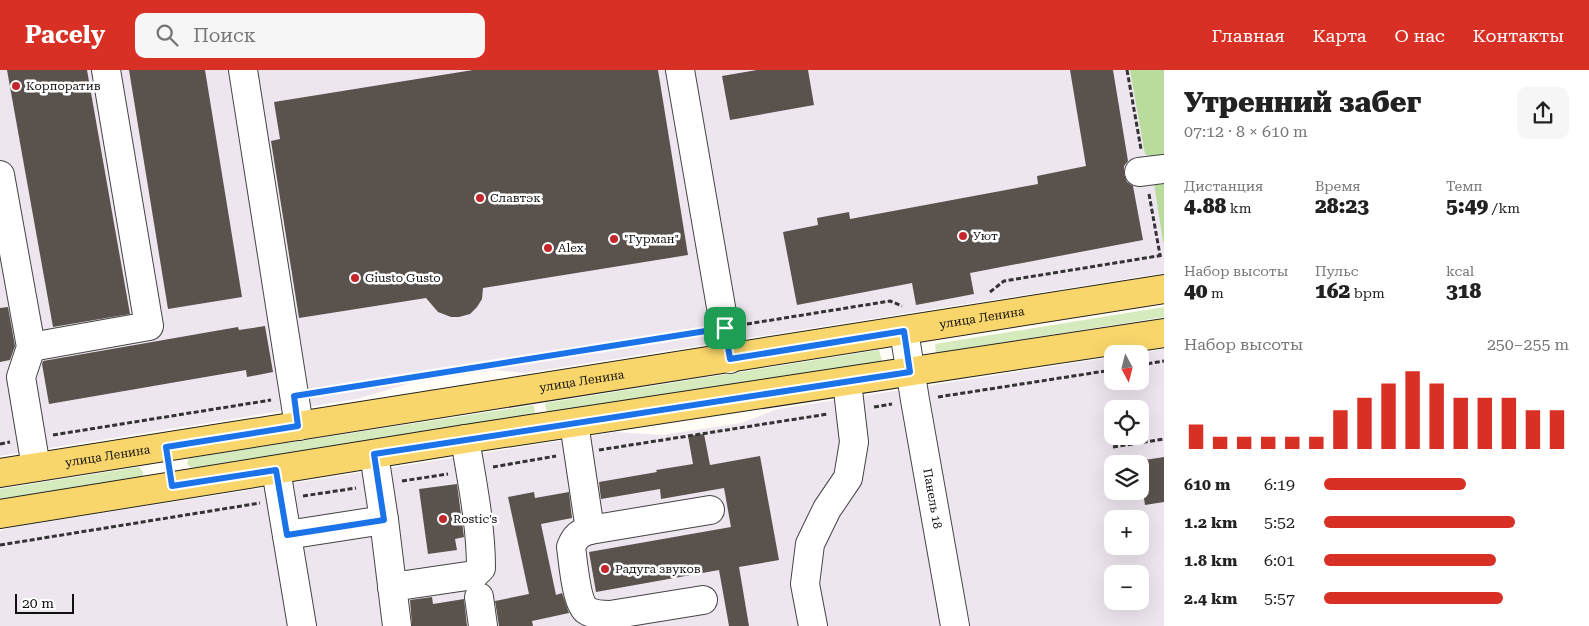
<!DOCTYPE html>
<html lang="ru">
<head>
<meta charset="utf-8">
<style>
	body { margin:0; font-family:"Roboto Serif",serif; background:#f6f6f6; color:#222; height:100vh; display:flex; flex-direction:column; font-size:19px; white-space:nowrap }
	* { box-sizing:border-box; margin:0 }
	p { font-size:16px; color:#767676 }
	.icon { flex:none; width:28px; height:28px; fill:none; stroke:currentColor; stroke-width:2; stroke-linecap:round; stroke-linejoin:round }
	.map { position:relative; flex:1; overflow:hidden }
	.side { display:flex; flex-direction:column; background:#fff; width:425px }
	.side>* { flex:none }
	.needle { width:32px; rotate:173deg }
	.fabs { position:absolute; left:1104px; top:275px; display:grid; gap:10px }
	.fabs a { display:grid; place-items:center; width:45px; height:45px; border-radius:10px; background:#fff; box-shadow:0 5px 20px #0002; font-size:25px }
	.scale { position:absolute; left:15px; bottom:12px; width:59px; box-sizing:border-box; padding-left:5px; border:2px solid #111; border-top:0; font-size:14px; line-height:18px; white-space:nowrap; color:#111; -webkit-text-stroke:4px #fff; paint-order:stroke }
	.pin { position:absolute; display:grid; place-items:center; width:42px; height:42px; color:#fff; margin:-21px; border-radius:10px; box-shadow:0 2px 8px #0006 }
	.round { display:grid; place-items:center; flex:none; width:52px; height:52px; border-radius:10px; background:#f6f6f6 }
	.overview { display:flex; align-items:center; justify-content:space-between; height:85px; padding:0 20px }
	h1 { font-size:28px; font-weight:800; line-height:38px }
	.stats { display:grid; grid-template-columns:repeat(3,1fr); gap:8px; height:85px; padding:5px 20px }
	.stats div { display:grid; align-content:center }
	.stats b { font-size:21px; font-weight:800 }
	.stats small { font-size:14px; font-weight:400 }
	.stats p { font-size:14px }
	.chart { height:140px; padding:10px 20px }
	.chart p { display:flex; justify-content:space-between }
	.chart svg { width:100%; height:90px; margin-top:5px; stroke:#d93025; stroke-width:6 }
	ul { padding:0 20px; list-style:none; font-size:16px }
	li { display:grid; grid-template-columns:80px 60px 1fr; align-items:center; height:38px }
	li i { height:12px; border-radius:6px; background:#d93025 }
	header { display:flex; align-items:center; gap:30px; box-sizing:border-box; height:70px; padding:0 25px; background:#d93025; color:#fff }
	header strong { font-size:24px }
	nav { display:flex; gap:28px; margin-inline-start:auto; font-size:18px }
	.search { width:350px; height:45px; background:#f6f6f6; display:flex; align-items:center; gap:12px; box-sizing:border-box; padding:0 18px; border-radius:10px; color:#767676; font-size:19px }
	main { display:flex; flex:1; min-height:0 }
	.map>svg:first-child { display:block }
	.industrial { fill:#eee6ef; fill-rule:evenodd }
	.green { fill:#d5ebbd }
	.forest { fill:#b9dc9c }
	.building { fill:#5a524d }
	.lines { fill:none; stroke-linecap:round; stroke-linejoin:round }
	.minor-casing { stroke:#444; stroke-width:30 }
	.major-casing { stroke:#222; stroke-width:30 }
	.path { stroke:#333; stroke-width:3; stroke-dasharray:5 2.5; stroke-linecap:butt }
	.minor { stroke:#fff; stroke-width:28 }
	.major { stroke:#f9d66b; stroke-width:28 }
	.route-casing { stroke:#fff; stroke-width:10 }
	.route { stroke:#1a73e8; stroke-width:6 }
	.poi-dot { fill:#c4262e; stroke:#fff; stroke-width:2 }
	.labels { text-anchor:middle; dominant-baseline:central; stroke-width:5; stroke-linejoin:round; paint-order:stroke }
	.poi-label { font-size:12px; fill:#111; stroke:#fff; text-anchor:start }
	.street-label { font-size:12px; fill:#111; stroke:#fff }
</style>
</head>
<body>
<header>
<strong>Pacely</strong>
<div class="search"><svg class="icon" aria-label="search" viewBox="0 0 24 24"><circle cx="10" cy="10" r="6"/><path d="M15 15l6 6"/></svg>Поиск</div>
<nav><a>Главная</a><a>Карта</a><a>О нас</a><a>Контакты</a></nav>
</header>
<main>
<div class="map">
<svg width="1164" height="556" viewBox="0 0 1164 556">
	<rect width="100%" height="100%" fill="#fffdf5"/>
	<g class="industrial">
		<path d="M0,0H1164V203L525,303L496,300L414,312L357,329L0,386Z"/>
		<path d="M1164,279V556H0V461L9,458L616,362L662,365L741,353L778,339L1112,287V311H1140V284H1135ZM1112,339H1140V366H1112ZM1112,394H1140V421H1112ZM1112,449H1140V476H1112ZM1112,504H1140V531H1112Z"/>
	</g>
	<g class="green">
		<path d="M1164,237V247L936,283L935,274Z"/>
		<path d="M879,280L882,291L547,344L545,333Z"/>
		<path d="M534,335L535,345L191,398L187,394L189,388Z"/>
		<path d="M139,397L143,402V406L140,407L0,429V419Z"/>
	</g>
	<g class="forest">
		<path d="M1130,0H1164V85L1153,87L1145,84Z"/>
		<path d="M1164,105V172H1163L1153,107Z"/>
	</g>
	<g class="building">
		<path d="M7,0H87L130,244L53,257Z"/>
		<path d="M129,0H205L242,227L168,239Z"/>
		<path d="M473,0H658L688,185L483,218L482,229L477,237L470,244L459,247H451L438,242L426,228L299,248L271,71L280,69L274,32Z"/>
		<path d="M757,0H808L814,35L730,50L722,6Z"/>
		<path d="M1070,0H1113L1128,91L1124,96V104L1127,112L1133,116L1143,170L970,203L974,224L916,235L912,213L797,235L783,162L818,155L817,148L849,142L850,149L1038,114L1037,106L1086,96Z"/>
		<path d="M8,237L15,276L10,290L0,292V238Z"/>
		<path d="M265,256L273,302L247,307L246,300L49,334L42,294L43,291L238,257L239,260Z"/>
		<path d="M704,364L710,395L760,386L779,490L739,497L749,556H729L719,500L596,522L589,482L731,457L724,418L661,429L660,419L601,429L599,412L657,402L656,400L693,394L688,366Z"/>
		<path d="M1164,387V432L1145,435L1140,403V394H1138V391Z"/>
		<path d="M457,414L464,467L455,469L457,480L428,484L419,419Z"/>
		<path d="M534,422L535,428L569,422L572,448L541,454L556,525L562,523L569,543L532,551L533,556H499L495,531L529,524L508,427Z"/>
		<path d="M432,527L433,534L464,529L467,556H412L410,530Z"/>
	</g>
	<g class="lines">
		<g class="minor-casing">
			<g id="minor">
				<path d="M243,0L299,356"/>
				<path d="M680,0L730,289"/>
				<path d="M1139,102L1164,99"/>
				<path d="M0,105L31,277L21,307L36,397"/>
				<path id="s1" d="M904,261L915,330L955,556"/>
				<path d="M31,277L149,256L106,0"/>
				<path d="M574,353L590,460L710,440"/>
				<path d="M374,384L384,450L397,556"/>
				<path d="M276,400L302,556"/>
				<path d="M590,460C579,463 575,467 571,477C573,491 576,531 586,540C593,545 602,545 610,545L703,530"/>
				<path d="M287,465L384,450"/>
				<path d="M392,517L474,505L481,498C481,455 472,412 465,369"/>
				<path d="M479,527L483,556"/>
				<path d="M813,556L805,514L810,474L827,439L848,408L854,372L847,312"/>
			</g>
		</g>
		<g class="major-casing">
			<g id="major">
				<path id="s2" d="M0,403L1164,219"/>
				<path d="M0,444L465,369L1164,263"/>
			</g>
		</g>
		<g class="path">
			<path d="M1127,0L1141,79"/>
			<path d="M1149,124L1160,185"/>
			<path d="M990,222L1004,211L1164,185"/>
			<path d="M747,254L890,231L902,236"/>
			<path d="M1140,295L1164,291"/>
			<path d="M317,323L703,261"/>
			<path d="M938,327L1112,300"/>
			<path d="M874,337L892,334"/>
			<path d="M53,365L271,330"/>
			<path d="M0,374L10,372"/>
			<path d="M1113,377L1164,369"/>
			<path d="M599,380L828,344"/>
			<path d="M493,397L556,386"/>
			<path d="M402,411L448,404"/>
			<path d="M303,426L356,418"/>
			<path d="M0,475L260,433"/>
		</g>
		<use href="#minor" class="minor"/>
		<use href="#major" class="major"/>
	</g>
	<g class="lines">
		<g class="route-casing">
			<path id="route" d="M725,258L730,289L904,261L910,302L374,384L384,450L287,465L276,400L172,416L166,377L298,356L294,326Z"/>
		</g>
		<use href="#route" class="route"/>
	</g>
	<g class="poi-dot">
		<circle cx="16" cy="16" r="5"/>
		<circle cx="480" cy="128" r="5"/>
		<circle cx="963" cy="166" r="5"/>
		<circle cx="614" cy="169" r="5"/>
		<circle cx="548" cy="178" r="5"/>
		<circle cx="355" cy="208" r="5"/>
		<circle cx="443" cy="449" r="5"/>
		<circle cx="605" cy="499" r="5"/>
	</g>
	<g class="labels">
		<g class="poi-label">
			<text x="26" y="16">Корпоратив</text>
			<text x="490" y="128">Славтэк</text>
			<text x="973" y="166">Уют</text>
			<text x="624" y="169">"Гурман"</text>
			<text x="558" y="178">Alex</text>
			<text x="365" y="208">Giusto Gusto</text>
			<text x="453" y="449">Rostic's</text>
			<text x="615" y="499">Радуга звуков</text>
		</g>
		<g class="street-label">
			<text stroke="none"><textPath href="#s2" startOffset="994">улица Ленина</textPath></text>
			<text stroke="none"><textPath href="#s2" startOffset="589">улица Ленина</textPath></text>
			<text stroke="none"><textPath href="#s2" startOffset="109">улица Ленина</textPath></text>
			<text stroke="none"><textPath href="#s1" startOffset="170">Панель 18</textPath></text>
		</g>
	</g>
</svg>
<div class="fabs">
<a><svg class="needle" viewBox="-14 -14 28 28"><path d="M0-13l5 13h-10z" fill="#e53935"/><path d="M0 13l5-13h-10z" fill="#767676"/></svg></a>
<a><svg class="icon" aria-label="locate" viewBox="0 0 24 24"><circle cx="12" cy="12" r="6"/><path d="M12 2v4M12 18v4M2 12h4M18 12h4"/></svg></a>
<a><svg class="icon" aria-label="layers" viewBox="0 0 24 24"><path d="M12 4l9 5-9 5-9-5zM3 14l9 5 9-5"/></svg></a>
<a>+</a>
<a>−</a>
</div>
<div class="scale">20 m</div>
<div class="pin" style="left:725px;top:258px;background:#1e9e55"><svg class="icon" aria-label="arrive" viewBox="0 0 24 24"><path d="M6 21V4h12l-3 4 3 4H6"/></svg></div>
</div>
<section class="side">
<div class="overview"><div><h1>Утренний забег</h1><p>07:12 · 8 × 610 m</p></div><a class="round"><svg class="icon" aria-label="share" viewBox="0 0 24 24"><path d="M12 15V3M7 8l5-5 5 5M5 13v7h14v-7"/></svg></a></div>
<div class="stats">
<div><p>Дистанция</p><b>4.88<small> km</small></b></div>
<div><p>Время</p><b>28:23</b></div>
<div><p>Темп</p><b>5:49<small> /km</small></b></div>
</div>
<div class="stats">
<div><p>Набор высоты</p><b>40<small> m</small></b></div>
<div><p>Пульс</p><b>162<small> bpm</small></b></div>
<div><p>kcal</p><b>318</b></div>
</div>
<div class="chart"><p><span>Набор высоты</span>250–255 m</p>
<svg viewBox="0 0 160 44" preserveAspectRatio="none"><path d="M5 44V32M15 44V38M25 44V38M35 44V38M45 44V38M55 44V38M65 44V25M75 44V19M85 44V12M95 44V6M105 44V12M115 44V19M125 44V19M135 44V19M145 44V25M155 44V25"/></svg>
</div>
<ul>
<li><b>610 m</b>6:19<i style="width:58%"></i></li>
<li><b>1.2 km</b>5:52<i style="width:78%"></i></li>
<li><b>1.8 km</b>6:01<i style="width:70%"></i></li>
<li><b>2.4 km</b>5:57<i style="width:73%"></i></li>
</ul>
</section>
</main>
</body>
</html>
